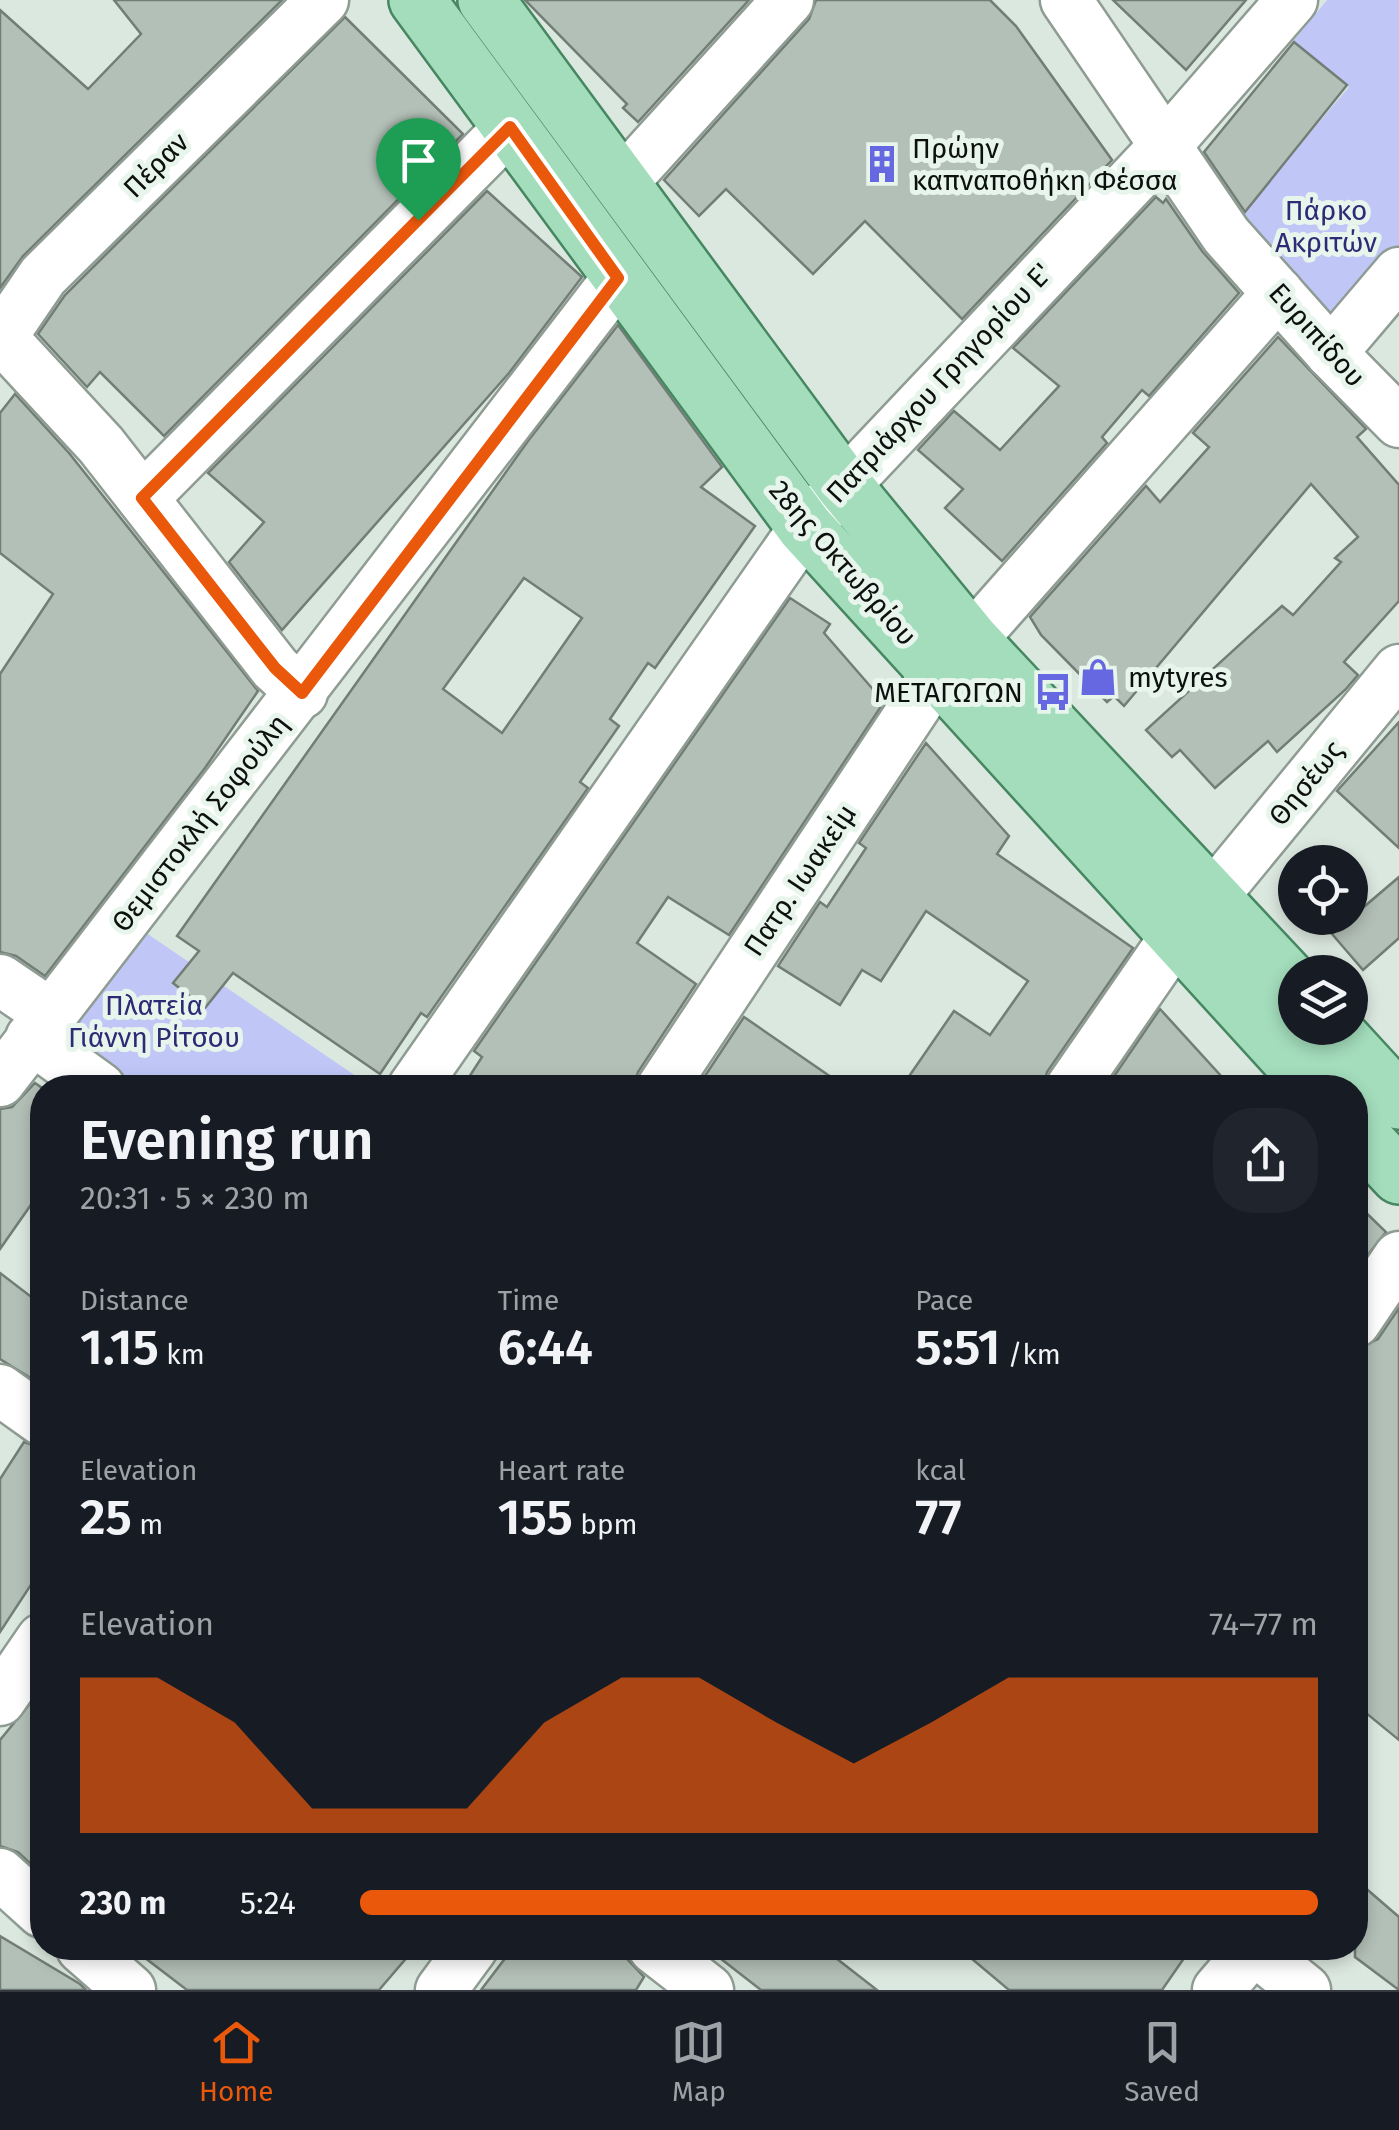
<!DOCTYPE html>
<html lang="en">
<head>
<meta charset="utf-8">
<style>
	body { margin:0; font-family:"Fira Sans",sans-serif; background:#20242c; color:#f1f3f6; height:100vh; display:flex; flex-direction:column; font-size:38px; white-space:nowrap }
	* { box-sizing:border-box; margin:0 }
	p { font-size:32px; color:#9ea1a6 }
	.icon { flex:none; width:55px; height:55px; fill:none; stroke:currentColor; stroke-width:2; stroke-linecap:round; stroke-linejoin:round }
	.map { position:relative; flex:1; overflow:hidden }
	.sheet { position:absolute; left:30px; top:1075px; width:1338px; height:885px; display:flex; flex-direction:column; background:#171b24; border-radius:40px; box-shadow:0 5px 15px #0003 }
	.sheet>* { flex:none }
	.tools { position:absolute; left:1278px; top:845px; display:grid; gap:20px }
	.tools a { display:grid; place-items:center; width:90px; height:90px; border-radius:50%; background:#171b24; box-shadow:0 5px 15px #0003; font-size:50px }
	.pin { position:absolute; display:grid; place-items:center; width:85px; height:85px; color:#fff; margin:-102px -42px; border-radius:50% 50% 50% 0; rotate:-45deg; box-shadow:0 0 10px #0007 }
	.pin .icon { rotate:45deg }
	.round { display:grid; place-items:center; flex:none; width:105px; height:105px; border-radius:40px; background:#20242c }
	.overview { display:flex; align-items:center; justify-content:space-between; height:170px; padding:0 50px }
	h1 { font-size:55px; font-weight:600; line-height:75px }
	.stats { display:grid; grid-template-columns:repeat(3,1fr); gap:15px; height:170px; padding:10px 50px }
	.stats div { display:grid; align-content:center }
	.stats b { font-size:50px; font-weight:600 }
	.stats small { font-size:28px; font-weight:400 }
	.stats p { font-size:28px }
	.chart { height:280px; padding:20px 50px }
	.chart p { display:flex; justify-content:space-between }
	.chart svg { width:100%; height:180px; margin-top:10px; fill:#ea580c; opacity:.7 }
	ul { padding:0 50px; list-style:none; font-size:32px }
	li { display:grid; grid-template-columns:160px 120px 1fr; align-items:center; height:75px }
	li i { height:25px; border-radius:12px; background:#ea580c }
	.tab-bar { display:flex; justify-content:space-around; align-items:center; height:140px; border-top:2px solid #363941; background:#171b24; font-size:28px; color:#9ea1a6 }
	.tab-bar a { display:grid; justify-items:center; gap:5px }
	.tab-bar .selected { color:#ea580c }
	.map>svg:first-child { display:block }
	.green { fill:#c0c7f7 }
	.building { fill:#b3c0b7; stroke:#717d75; stroke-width:2.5; fill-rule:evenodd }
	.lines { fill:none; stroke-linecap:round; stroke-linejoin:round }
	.minor-casing { stroke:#8f9c93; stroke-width:55 }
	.major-casing { stroke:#468762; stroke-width:60 }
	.minor { stroke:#fff; stroke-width:50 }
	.major { stroke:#a3ddbc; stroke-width:55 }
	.route-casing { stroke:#fff; stroke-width:20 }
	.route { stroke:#ea580c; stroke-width:12 }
	.labels { text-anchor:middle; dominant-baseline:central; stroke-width:10; stroke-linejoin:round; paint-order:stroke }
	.poi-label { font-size:28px; fill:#0c100e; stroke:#e8f5ec; text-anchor:start }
	.street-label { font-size:28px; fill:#0c100e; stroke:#e8f5ec }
	.park-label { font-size:28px; fill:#2d2b75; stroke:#e8f5ec }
</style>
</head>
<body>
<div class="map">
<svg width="1399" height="1990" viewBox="0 0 1399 1990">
	<rect width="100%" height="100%" fill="#dbe8df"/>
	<g class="green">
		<path d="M1327,0H1399V260L1330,343L1228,229L1349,87L1293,41Z"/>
		<path d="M136,926L372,1087H112L53,1047Z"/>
	</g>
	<g class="building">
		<path d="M114,0H282L23,256L0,288V10L88,89L141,34Z"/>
		<path d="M525,0H749L638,122L623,108L627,104Z"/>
		<path d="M816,0H990L1016,26L1112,160L962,319L865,221L813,274L726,189L699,216L664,180L809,19Z"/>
		<path d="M1113,0H1246L1186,70Z"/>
		<path d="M345,17L463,134L164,436L100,372L87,387L38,334L65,295Z"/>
		<path d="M1294,42L1347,85L1245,212L1204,152Z"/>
		<path d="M487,191L582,277L509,373L282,630L229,562L264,522L208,473Z"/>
		<path d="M1156,197L1163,203L1166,199L1202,251L1239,293L1149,396L1142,390L1102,437L1107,443L1002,561L945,508L963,489L918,450L954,411L1000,450L1059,386L1013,348Z"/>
		<path d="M618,325L722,467L701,487L755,526L655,668L648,663L610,719L619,726L580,782L588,788L427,1017L421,1013L380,1074L233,973L205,1008L173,983L199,951L177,936L528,441ZM524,578L582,618L502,733L443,689Z"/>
		<path d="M1278,337L1366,429L1357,437L1399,485V601L1344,662L1358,675L1345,690L1277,752L1268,741L1215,788L1180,750L1172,757L1146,730L1282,606L1293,615L1341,562L1335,558L1358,537L1311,484L1124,706L1114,696L1107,702L1041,635L1030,617L1146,486L1160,502L1209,447L1193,433Z"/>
		<path d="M15,394L69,453L258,691L205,768L45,976L16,956L0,952V674L53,594L0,553V413Z"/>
		<path d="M790,598L830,624L824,633L884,702L729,935L668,897L637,943L696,984L638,1072L633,1088H462L482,1057L474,1051Z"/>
		<path d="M1399,722V848L1337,791Z"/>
		<path d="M926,743L1009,836L997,854L1133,948L1047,1072L1043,1088H901L954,1011L990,1035L1028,981L926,911L881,981L862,970L840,1005L778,966L820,902L827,907L866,848L859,843Z"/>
		<path d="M1399,877V938L1363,970L1332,934Z"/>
		<path d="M1160,1009L1232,1088H1106Z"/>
		<path d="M744,1017L847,1088H697Z"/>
		<path d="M35,1083L42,1088V1189L0,1249V1109L12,1107Z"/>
		<path d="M1355,1202L1386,1232L1355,1271Z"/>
		<path d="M0,1273L42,1305V1385L0,1359Z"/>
		<path d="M1399,1308V1740L1355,1704V1350L1378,1339Z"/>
		<path d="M24,1442L42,1448V1568L0,1632V1479Z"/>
		<path d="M42,1689V1852L33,1866L18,1852L0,1846V1740Z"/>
		<path d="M1355,1879L1399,1917V1990L1355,1957Z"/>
		<path d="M0,1936L80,1984L86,1990H0Z"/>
		<path d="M132,1948H415L379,1990H187Z"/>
		<path d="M513,1948H626L628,1960L644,1977L636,1990H481Z"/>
		<path d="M707,1948H823L877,1990H761Z"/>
		<path d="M959,1948H1191L1162,1990H1009Z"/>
	</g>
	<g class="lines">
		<g class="minor-casing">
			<g id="minor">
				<path d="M1066,0L1226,235L1331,353L1399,422"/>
				<path d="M621,184L788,0"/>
				<path d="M1,337L101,445L275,668L302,693"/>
				<path d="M0,339L43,276L323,0"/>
				<path d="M1331,353L1399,273"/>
				<path d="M143,498L510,127"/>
				<path d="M971,640L1278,293"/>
				<path d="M1213,896L1399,670"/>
				<path d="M0,980L50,1014"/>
				<path d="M31,1038L100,1088"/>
				<path d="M0,1081L618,278"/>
				<path d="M413,1088L805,527L1165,146L1292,0"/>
				<path d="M662,1088L938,672"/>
				<path d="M1071,1088L1176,936"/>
				<path d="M1355,1322L1399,1257"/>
				<path d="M0,1390L42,1420"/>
				<path d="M0,1700L42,1639"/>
				<path d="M0,1874L42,1912"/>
				<path d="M82,1948L130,1990"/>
				<path d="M654,1948L708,1990"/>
				<path d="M1253,1948L1305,1990"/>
				<path d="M441,1990L472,1948"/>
				<path d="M1218,1990L1254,1948"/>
			</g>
		</g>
		<g class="major-casing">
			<g id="major">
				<path d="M417,0L805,527L1316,1088"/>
				<path d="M486,0L842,483L971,640L1295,986"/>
				<path d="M1332,1028L1399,1101"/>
				<path d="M1355,1129L1399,1176"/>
			</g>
		</g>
		<use href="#minor" class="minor"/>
		<use href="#major" class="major"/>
	</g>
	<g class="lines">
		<g class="route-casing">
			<path id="route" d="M510,127L618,278L302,693L275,668L142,498Z"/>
		</g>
		<use href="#route" class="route"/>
	</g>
	<defs>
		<g id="building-bare" transform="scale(3)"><path d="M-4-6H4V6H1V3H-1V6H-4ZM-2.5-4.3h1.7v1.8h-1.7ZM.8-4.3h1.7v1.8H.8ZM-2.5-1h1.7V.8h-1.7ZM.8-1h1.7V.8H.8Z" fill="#6668e1" stroke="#e8f5ec" stroke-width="2.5" paint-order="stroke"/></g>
		<g id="shop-bare" transform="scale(3)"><path d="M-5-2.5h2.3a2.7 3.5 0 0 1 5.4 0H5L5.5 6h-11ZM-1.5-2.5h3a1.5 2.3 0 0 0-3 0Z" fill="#6668e1" stroke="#e8f5ec" stroke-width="2.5" paint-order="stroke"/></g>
		<g id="bus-bare" transform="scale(3)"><path d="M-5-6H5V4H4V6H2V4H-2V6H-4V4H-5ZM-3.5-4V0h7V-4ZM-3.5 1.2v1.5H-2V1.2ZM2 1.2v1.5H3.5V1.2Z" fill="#6668e1" stroke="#e8f5ec" stroke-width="2.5" paint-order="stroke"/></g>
	</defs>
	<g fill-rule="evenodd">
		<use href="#building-bare" x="882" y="164"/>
		<use href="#shop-bare" x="1098" y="677"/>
		<use href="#bus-bare" x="1053" y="692"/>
	</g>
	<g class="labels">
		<g class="poi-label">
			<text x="912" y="148">Πρώην<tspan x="912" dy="32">καπναποθήκη Φέσσα</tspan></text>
			<text x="1128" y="677">mytyres</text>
			<text x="1023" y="692" text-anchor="end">ΜΕΤΑΓΩΓΩΝ</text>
		</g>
		<g class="street-label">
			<text transform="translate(156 165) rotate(-45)">Πέραν</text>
			<text transform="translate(1317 335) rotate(48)">Ευριπίδου</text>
			<text transform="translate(939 383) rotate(-47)">Πατριάρχου Γρηγορίου Ε'</text>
			<text transform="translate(843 563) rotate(49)">28ης Οκτωβρίου</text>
			<text transform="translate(1306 783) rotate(-51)">Θησέως</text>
			<text transform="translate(200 823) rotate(-52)">Θεμιστοκλή Σοφούλη</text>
			<text transform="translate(800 880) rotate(-56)">Πατρ. Ιωακείμ</text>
		</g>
		<g class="park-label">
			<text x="1326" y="210">Πάρκο<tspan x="1326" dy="32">Ακριτών</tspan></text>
			<text x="154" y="1005">Πλατεία<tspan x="154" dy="32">Γιάννη Ρίτσου</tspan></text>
		</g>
	</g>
</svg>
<div class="tools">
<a><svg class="icon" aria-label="locate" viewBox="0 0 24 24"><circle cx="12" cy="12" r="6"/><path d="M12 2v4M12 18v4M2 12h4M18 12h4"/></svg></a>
<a><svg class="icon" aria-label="layers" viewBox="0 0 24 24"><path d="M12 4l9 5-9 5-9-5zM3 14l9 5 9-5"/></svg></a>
</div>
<div class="pin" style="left:418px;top:220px;background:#1e9e55"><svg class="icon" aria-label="arrive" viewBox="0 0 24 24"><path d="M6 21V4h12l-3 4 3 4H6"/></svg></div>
<section class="sheet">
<div class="overview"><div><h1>Evening run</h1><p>20:31 · 5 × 230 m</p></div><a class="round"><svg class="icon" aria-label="share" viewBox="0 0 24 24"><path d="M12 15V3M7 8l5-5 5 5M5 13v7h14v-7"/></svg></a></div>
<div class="stats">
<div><p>Distance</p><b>1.15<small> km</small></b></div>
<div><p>Time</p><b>6:44</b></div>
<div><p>Pace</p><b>5:51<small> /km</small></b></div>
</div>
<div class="stats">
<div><p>Elevation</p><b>25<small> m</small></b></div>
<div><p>Heart rate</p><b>155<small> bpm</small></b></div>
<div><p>kcal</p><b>77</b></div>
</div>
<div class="chart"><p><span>Elevation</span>74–77 m</p>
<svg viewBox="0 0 160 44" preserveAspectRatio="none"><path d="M0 44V6L10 6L20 17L30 38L40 38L50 38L60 17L70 6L80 6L90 17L100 27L110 17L120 6L130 6L140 6L150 6L160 6V44z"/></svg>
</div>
<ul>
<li><b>230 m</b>5:24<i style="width:100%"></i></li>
</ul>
</section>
</div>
<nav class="tab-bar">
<a class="selected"><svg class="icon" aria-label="home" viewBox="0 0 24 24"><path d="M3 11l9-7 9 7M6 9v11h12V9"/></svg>Home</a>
<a><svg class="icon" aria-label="map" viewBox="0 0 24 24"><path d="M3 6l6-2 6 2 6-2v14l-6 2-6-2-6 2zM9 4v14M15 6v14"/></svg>Map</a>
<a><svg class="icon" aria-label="saved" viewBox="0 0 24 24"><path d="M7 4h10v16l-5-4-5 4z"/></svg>Saved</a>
</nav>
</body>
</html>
